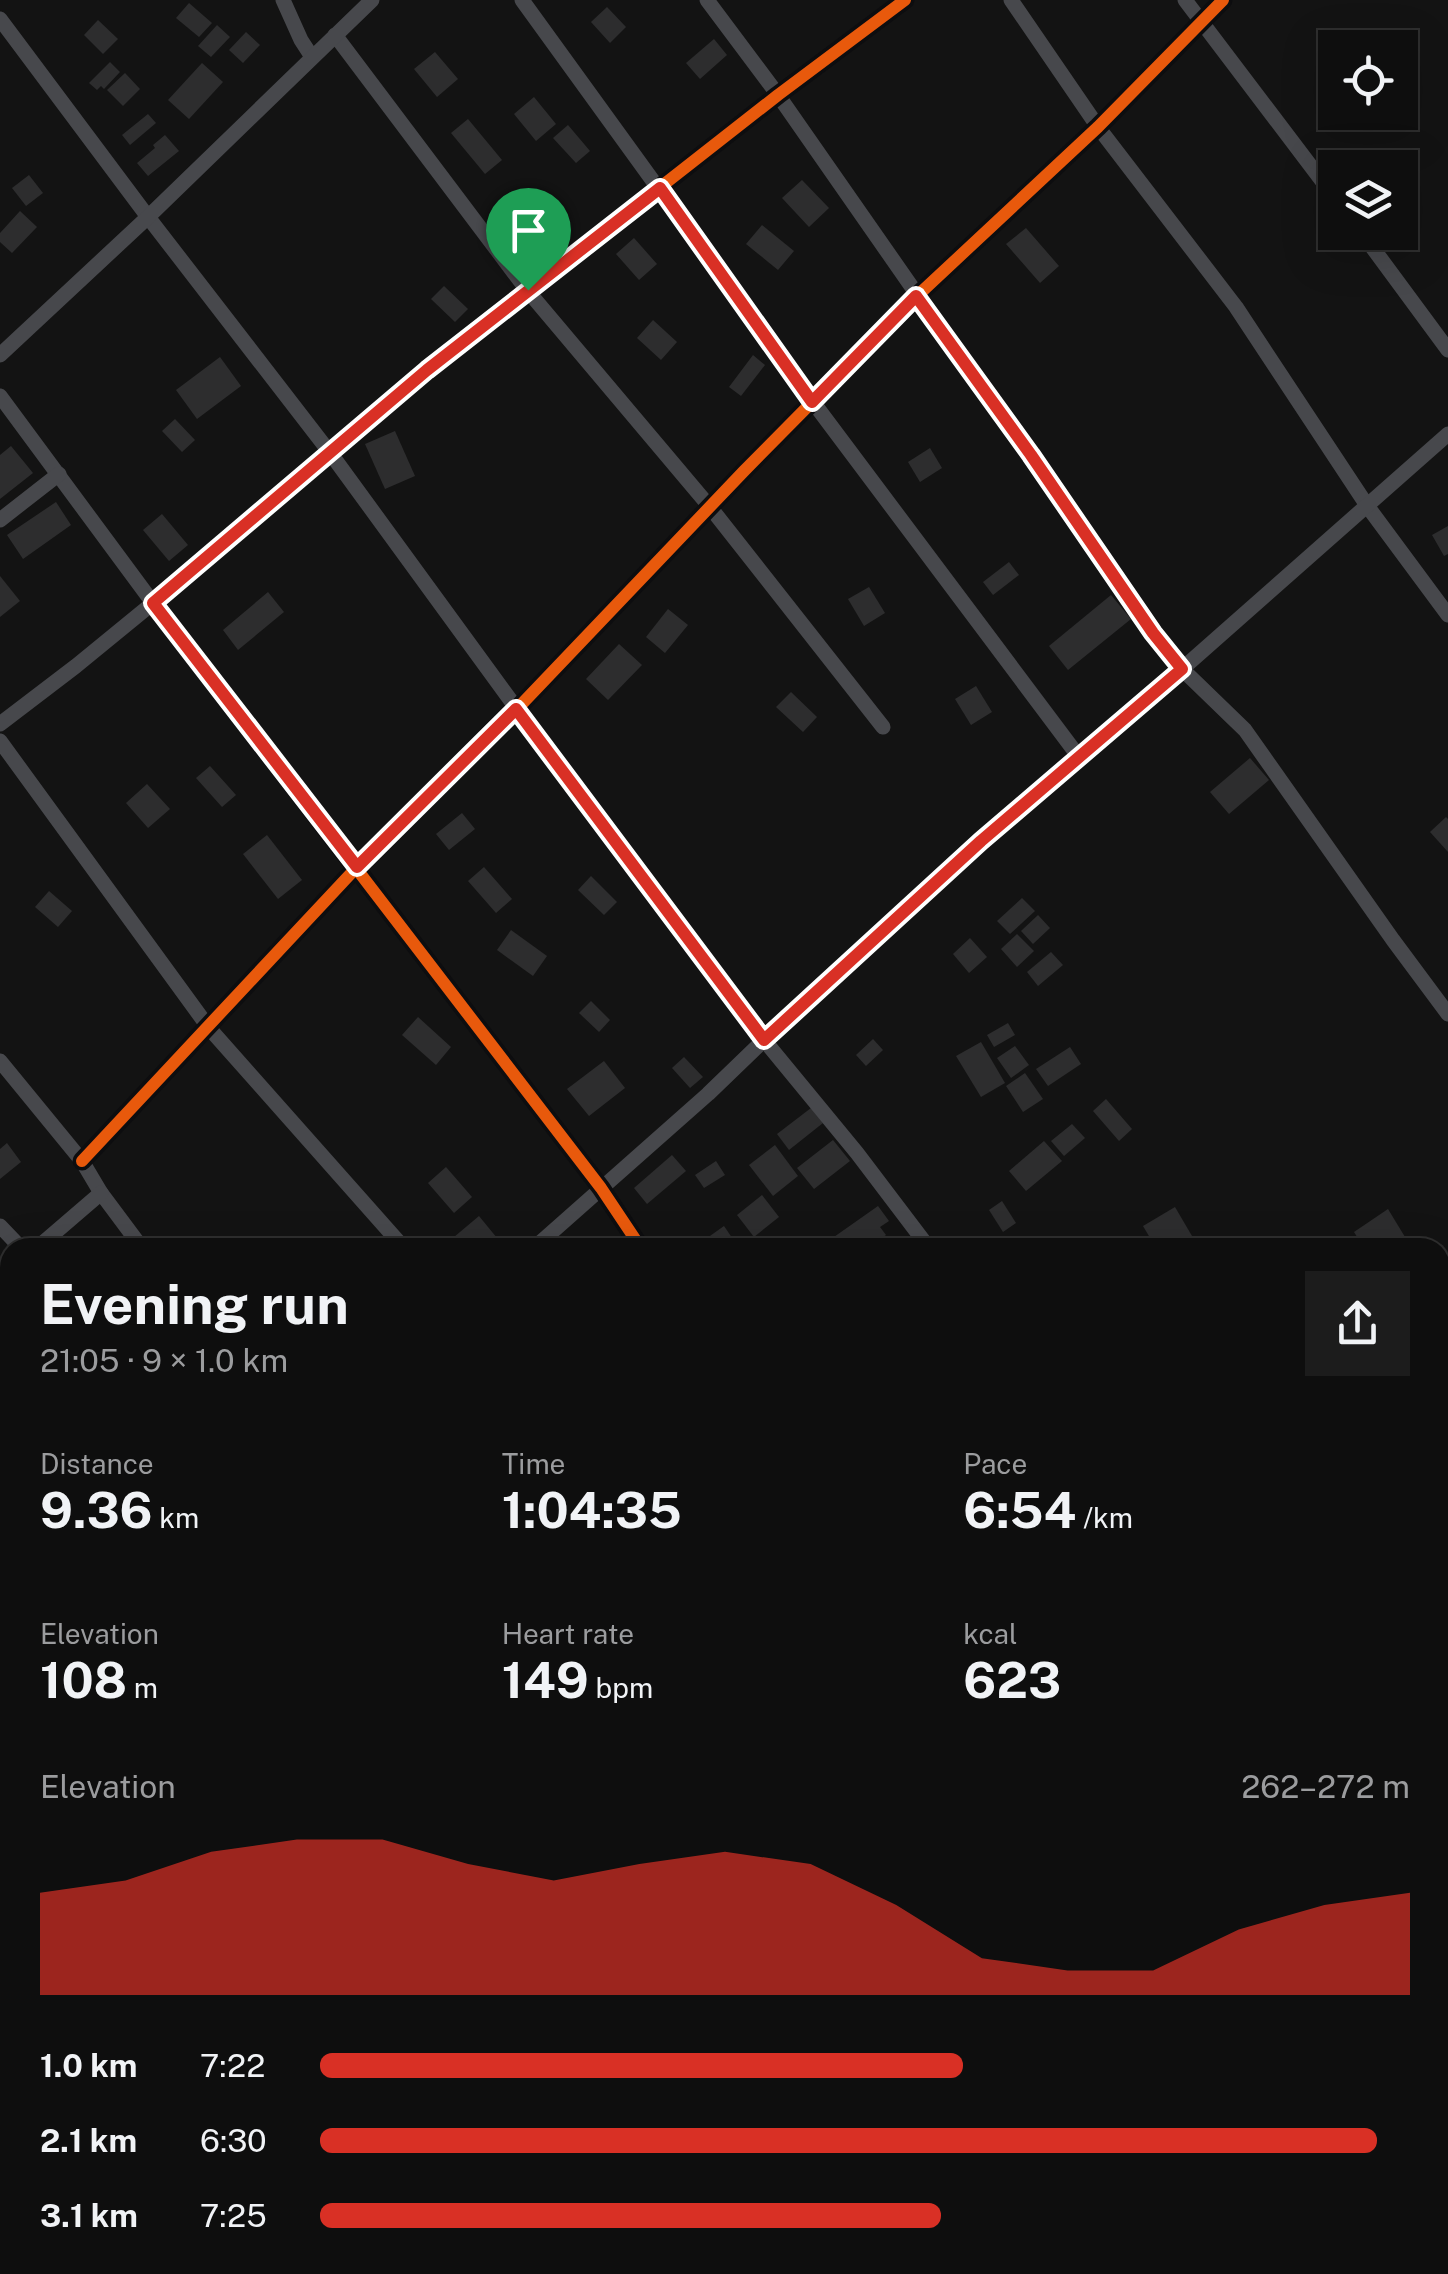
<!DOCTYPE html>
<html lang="en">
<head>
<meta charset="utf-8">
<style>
	body { margin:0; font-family:"Public Sans",sans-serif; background:#1c1c1c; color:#f1f3f6; height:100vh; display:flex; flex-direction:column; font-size:38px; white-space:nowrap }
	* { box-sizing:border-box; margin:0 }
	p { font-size:32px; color:#9b9c9e }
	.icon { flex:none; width:55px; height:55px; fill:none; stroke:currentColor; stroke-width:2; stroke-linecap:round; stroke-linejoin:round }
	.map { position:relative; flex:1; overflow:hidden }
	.details { position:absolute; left:0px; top:1238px; width:1450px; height:1038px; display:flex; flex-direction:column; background:#0e0e0e; border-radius:30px 30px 0 0; box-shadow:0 10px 40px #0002,0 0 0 2px #2e2e2e }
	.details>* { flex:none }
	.tools { position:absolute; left:1318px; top:30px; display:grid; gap:20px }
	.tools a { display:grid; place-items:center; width:100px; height:100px; border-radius:0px; background:#0e0e0e; box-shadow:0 10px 40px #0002,0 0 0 2px #2e2e2e; font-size:50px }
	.pin { position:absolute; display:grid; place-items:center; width:85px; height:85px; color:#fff; margin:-102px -42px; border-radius:50% 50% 50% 0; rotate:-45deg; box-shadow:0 0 10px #0007 }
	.pin .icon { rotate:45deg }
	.round { display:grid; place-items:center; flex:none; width:105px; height:105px; border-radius:0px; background:#1c1c1c }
	.head { display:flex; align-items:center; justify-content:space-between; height:170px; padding:0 40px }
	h1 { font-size:55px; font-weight:700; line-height:75px }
	.figures { display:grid; grid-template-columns:repeat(3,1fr); gap:15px; height:170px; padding:10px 40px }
	.figures div { display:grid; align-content:center }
	.figures b { font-size:50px; font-weight:700 }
	.figures small { font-size:28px; font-weight:400 }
	.figures p { font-size:28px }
	.chart { height:280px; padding:20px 40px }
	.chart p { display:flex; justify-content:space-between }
	.chart svg { width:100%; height:180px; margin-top:10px; fill:#d93025; opacity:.7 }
	ul { padding:0 40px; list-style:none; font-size:32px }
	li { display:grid; grid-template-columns:160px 120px 1fr; align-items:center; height:75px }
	li i { height:25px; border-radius:12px; background:#d93025 }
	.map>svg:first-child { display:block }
	.building { fill:#2d2d2e }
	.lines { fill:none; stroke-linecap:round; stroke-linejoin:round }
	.minor { stroke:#47484c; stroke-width:15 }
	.cycleway-casing { stroke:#0d0d0f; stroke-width:19 }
	.cycleway { stroke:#e8590c; stroke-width:12 }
	.route-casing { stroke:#fff; stroke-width:20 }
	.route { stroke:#d93025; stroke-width:12 }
</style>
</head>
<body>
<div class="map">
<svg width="1448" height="2274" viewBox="0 0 1448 2274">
	<rect width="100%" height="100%" fill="#131313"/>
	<g class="building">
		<path d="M189,3L212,23L199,37L176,18Z"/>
		<path d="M607,7L626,27L610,43L591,22Z"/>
		<path d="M98,20L118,39L103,54L84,35Z"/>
		<path d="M217,25L230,37L211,57L198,46Z"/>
		<path d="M246,32L260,45L243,63L229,50Z"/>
		<path d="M714,39L727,55L700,79L686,63Z"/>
		<path d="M435,52L458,79L437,97L414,69Z"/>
		<path d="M110,62L120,72L104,89L101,86L97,90L89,83Z"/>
		<path d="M202,63L223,82L189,119L168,100Z"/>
		<path d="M125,73L140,89L123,106L107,90Z"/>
		<path d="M534,97L556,124L536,141L514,114Z"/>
		<path d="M148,114L156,123L130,145L122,135Z"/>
		<path d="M468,119L502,160L485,174L451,133Z"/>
		<path d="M568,125L590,151L576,163L553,138Z"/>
		<path d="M165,135L179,151L148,176L137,163L155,148L153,145Z"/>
		<path d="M29,175L43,193L26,206L12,188Z"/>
		<path d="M802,180L829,208L809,227L782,198Z"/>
		<path d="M20,211L37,227L12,253L0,242V233Z"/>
		<path d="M762,225L794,251L778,270L746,244Z"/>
		<path d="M1026,228L1059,266L1040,283L1006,244Z"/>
		<path d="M634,238L657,264L639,280L616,254Z"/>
		<path d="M444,286L468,309L455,322L431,299Z"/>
		<path d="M653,320L677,342L661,360L637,338Z"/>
		<path d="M753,355L765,365L741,396L729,387Z"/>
		<path d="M220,357L241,386L197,419L176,390Z"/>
		<path d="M175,419L195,440L182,452L162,431Z"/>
		<path d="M395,431L415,476L385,489L365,444Z"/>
		<path d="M11,446L33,473L0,499V455Z"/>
		<path d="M930,448L942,468L920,482L908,462Z"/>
		<path d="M56,502L71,525L23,559L7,535Z"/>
		<path d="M162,514L188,545L169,561L143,530Z"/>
		<path d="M1448,526V554L1444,556L1432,535Z"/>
		<path d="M1009,562L1019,575L993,595L983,582Z"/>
		<path d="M0,576L20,601L0,617Z"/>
		<path d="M869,587L885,613L864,626L848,599Z"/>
		<path d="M268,592L284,612L238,650L223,630Z"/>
		<path d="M1111,595L1131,619L1068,670L1049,646Z"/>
		<path d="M668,609L688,625L665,653L646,637Z"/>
		<path d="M619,644L642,665L608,700L586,679Z"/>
		<path d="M976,686L992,712L971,725L955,699Z"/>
		<path d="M791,692L817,717L803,732L776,707Z"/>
		<path d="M1250,758L1269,780L1229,814L1210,792Z"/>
		<path d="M210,766L236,795L222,807L196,778Z"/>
		<path d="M147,784L170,809L148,828L126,803Z"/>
		<path d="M462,813L475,829L449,850L436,834Z"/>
		<path d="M1446,817L1448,819V852L1430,832Z"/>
		<path d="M267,835L302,880L278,899L243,854Z"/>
		<path d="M484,867L512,899L496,913L468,881Z"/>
		<path d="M591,876L617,902L604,915L578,890Z"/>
		<path d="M49,891L72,911L58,927L35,907Z"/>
		<path d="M1022,898L1035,911L1010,934L997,921Z"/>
		<path d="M1038,915L1050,928L1033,944L1021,931Z"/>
		<path d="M511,930L547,956L533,976L497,950Z"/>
		<path d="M1017,934L1034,951L1017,967L1001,949Z"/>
		<path d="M970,938L987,957L969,973L953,954Z"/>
		<path d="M1051,952L1063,965L1038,986L1027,972Z"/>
		<path d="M591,1001L610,1020L599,1032L579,1013Z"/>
		<path d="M418,1017L451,1047L436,1065L402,1035Z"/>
		<path d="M1008,1023L1015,1035L994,1047L987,1035Z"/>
		<path d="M873,1039L883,1050L866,1066L856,1055Z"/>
		<path d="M981,1042L1005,1083L981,1097L956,1056Z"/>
		<path d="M1015,1046L1029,1065L1011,1078L997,1058Z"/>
		<path d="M1070,1047L1081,1064L1048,1086L1036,1069Z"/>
		<path d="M684,1057L703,1077L690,1088L672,1068Z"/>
		<path d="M604,1061L625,1088L589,1116L567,1089Z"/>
		<path d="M1025,1073L1043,1099L1023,1112L1006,1086Z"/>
		<path d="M1106,1099L1132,1129L1119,1141L1093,1111Z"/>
		<path d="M811,1108L823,1123L789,1150L777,1134Z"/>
		<path d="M1072,1124L1085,1138L1064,1156L1051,1141Z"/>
		<path d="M833,1140L850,1161L814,1189L797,1168Z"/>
		<path d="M1044,1141L1062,1161L1026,1191L1009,1171Z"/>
		<path d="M7,1143L21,1162L0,1179V1149Z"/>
		<path d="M775,1145L798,1176L773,1196L749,1165Z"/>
		<path d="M672,1155L686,1171L647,1204L634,1188Z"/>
		<path d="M716,1161L725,1175L704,1188L695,1175Z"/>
		<path d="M446,1167L472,1197L454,1213L428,1183Z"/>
		<path d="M762,1195L779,1217L754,1237L737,1215Z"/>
		<path d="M1002,1201L1016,1223L1003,1232L989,1210Z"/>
		<path d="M878,1206L889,1221L880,1227L886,1235L875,1243L878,1248H827L824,1244Z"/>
		<path d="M1175,1207L1192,1236L1172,1248H1156L1143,1226Z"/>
		<path d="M1388,1209L1405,1237L1389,1248H1364L1354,1232Z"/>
		<path d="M479,1216L497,1238L486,1248H441Z"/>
		<path d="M724,1226L739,1248H693Z"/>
	</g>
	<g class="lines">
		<g class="minor">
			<path d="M283,0L301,40L312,57"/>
			<path d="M522,0L813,402L1079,757"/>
			<path d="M707,0L778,95L1153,633L1182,669L1245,730L1393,940L1448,1014"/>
			<path d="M1011,0L1098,127L1236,307L1368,507L1448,615"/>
			<path d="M1185,0L1335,198"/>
			<path d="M0,19L148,217L331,454L517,709L764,1040L857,1153L929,1248"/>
			<path d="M335,35L527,290L710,507L883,727"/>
			<path d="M1361,232L1448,350"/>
			<path d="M0,355L148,217L372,0"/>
			<path d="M0,396L153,603L76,666L0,724"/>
			<path d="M0,520L59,474"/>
			<path d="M0,741L209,1028L404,1248"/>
			<path d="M0,1061L82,1161L101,1193L142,1248"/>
			<path d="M82,1161L357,867L517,709L744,471L917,296L1098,127L1223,0"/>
			<path d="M0,1226L21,1248"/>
			<path d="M37,1248L101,1193"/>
			<path d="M534,1248L708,1094L764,1040L981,841L1182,669L1448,434"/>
			<path d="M641,1248L601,1188L153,603L427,370L778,95L905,0"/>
			<path d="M0,1281L10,1272"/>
			<path d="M1,1716L10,1726"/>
			<path d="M1440,1854L1448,1863"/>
			<path d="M0,2035L10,2045"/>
			<path d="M1440,2139L1448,2146"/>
			<path d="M822,2265L825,2274"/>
		</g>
		<g class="cycleway-casing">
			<g id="cycleway">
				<path d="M82,1161L357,867L517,709L744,471L917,296L1098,127L1223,0"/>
				<path d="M641,1248L601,1188L153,603L427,370L778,95L905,0"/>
			</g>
		</g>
		<use href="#cycleway" class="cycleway"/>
	</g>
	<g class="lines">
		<g class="route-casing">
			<path id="route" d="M660,188L812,402L916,296L1031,455L1153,633L1182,669L981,841L764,1040L516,709L357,867L153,603L427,370Z"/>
		</g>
		<use href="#route" class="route"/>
	</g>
</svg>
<div class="tools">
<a><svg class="icon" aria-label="locate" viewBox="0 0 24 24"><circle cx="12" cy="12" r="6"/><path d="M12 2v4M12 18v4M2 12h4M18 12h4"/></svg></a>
<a><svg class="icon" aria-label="layers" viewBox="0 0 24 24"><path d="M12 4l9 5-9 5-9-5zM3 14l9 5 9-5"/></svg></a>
</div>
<div class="pin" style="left:528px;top:290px;background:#1e9e55"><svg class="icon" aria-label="arrive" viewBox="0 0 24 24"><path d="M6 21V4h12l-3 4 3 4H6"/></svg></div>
<section class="details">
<div class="head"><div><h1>Evening run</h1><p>21:05 · 9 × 1.0 km</p></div><a class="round"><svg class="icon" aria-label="share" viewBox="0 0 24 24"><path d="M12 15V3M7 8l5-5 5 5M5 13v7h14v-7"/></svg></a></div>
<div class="figures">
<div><p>Distance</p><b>9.36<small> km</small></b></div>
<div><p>Time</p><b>1:04:35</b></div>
<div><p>Pace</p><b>6:54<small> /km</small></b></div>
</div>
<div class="figures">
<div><p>Elevation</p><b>108<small> m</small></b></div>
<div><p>Heart rate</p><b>149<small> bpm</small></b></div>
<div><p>kcal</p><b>623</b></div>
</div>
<div class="chart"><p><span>Elevation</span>262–272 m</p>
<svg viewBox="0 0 160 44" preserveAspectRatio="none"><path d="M0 44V19L10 16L20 9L30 6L40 6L50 12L60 16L70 12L80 9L90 12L100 22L110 35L120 38L130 38L140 28L150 22L160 19V44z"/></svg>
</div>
<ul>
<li><b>1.0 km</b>7:22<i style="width:59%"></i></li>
<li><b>2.1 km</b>6:30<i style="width:97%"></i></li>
<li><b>3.1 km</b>7:25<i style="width:57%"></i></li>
</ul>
</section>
</div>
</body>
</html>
